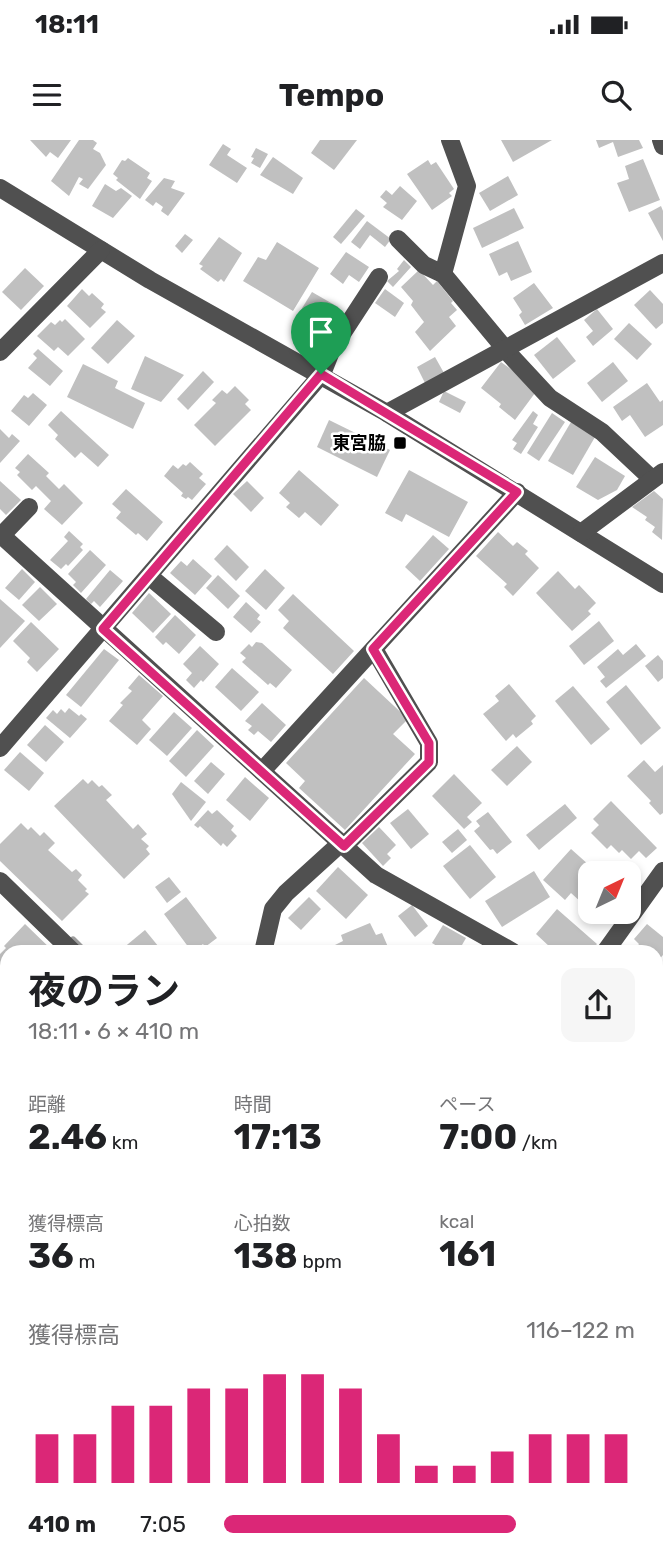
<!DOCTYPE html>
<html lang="ja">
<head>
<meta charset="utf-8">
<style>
	body { margin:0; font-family:Rubik,"Noto Sans JP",sans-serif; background:#f6f6f6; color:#202124; height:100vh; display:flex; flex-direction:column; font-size:26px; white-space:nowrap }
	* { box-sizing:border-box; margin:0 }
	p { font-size:23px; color:#757577 }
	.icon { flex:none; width:38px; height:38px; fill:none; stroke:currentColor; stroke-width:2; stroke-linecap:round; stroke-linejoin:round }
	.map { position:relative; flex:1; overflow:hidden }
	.sheet { position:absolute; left:0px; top:805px; width:663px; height:621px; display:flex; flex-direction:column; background:#fff; border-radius:21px 21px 0 0; box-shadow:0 4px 10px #0003 }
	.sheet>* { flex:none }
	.needle { width:46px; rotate:43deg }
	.buttons { position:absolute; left:578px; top:721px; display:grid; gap:14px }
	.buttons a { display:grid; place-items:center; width:63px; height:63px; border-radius:14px; background:#fff; box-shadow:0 4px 10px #0003; font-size:35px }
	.pin { position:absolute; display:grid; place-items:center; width:60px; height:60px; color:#fff; margin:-72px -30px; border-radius:50% 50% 50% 0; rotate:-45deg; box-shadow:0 0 7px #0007 }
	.pin .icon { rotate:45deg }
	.round { display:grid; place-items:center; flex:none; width:74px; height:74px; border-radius:14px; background:#f6f6f6 }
	.overview { display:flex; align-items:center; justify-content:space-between; height:119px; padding:0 28px }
	h1 { font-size:38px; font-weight:700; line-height:52px }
	.metrics { display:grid; grid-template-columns:repeat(3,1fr); gap:10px; height:119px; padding:7px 28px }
	.metrics div { display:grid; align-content:center }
	.metrics b { font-size:35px; font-weight:700 }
	.metrics small { font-size:19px; font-weight:400 }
	.metrics p { font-size:19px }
	.chart { height:196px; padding:14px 28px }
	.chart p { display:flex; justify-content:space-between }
	.chart svg { width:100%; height:126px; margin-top:7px; stroke:#db2777; stroke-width:6 }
	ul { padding:0 28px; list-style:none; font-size:23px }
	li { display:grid; grid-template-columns:112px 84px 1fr; align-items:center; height:52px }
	li i { height:18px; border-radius:9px; background:#db2777 }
	.status { display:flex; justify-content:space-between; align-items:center; height:49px; padding:0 35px; background:#fff; direction:ltr }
	.status svg { height:19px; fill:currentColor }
	header { display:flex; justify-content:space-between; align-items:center; height:91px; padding:0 28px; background:#fff; font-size:32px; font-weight:700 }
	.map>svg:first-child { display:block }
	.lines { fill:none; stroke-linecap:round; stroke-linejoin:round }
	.stream { stroke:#9e9e9e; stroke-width:7 }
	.building { fill:#c0c0c0 }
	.minor { stroke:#505050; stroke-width:18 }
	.route-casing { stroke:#fff; stroke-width:14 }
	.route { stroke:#db2777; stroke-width:9 }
	.poi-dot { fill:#000; stroke:#fff; stroke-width:2.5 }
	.labels { text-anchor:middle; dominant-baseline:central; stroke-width:5; stroke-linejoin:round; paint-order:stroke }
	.poi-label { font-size:18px; font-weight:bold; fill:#000; stroke:#fff; text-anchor:end }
</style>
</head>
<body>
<div class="status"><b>18:11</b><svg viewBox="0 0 49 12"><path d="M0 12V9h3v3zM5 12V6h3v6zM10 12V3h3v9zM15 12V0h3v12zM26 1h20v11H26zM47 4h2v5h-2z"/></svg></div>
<header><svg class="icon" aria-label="menu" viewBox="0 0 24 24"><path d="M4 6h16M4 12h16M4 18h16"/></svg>Tempo<svg class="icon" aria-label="search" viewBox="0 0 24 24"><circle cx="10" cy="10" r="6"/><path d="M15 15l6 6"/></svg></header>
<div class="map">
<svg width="663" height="1425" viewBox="0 0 663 1425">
	<rect width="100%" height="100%" fill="#fff"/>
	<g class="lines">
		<g class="stream">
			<path d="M73,800L85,812"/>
			<path d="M265,1419L272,1425"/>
		</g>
	</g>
	<g class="building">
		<path d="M30,0H71L58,18L50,12L46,17Z"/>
		<path d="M79,0H93L97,3L93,9L100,13L106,25L88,49L79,44L83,39L79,37L69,56L51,41Z"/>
		<path d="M320,0H357L334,30L311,13Z"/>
		<path d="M501,0H552L513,22Z"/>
		<path d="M596,0H639L643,8L618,17L613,2L599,8Z"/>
		<path d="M223,4L231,9L227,15L247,28L237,43L209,25Z"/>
		<path d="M256,8L268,14L260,28L251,23L254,18L251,17Z"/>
		<path d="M273,17L303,38L293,54L260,35Z"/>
		<path d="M128,18L150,33L147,38L152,41L140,59L116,40L118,38L113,34L122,20L125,21Z"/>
		<path d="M643,19L660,60L629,72L617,43L629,39L625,26Z"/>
		<path d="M428,20L431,25L436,22L454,49L449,53L452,56L432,70L407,34Z"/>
		<path d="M508,36L518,55L490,71L479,53Z"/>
		<path d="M164,38L175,41L171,48L185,53L168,76L161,71L163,67L156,62L153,66L145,60Z"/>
		<path d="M105,44L116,51L121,48L132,56L113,78L92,66Z"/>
		<path d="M400,46L417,61L402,80L383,67L387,63L380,57L386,50L392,55Z"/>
		<path d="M661,66L663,71V101L648,73Z"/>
		<path d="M514,68L524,88L482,108L473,88Z"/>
		<path d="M356,69L365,76L341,104L333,97Z"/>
		<path d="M367,81L391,99L385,107L370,95L360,109L351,102Z"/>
		<path d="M185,94L193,100L182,113L175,106Z"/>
		<path d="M219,97L242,113L224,142L221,139L218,142L200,129L203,126L199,124Z"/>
		<path d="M518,101L532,132L511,141L507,132L499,136L489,114Z"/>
		<path d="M277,102L319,128L293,171L243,141L258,117L266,120Z"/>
		<path d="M346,112L369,127L359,142L349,135L343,144L330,134Z"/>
		<path d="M404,120L411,127L393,147L387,141L399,131L397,129Z"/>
		<path d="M25,128L44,146L21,170L2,152Z"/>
		<path d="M419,130L433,145L437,141L453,161L451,163L457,170L449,177L456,186L430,211L415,192L424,182L411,165L413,161L401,147Z"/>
		<path d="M534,143L553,168L525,185L519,175L522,172L513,158Z"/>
		<path d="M82,149L89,156L92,153L104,164L101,168L106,172L90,188L67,166Z"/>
		<path d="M385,149L404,163L395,177L375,163Z"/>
		<path d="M650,150L663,164V183L656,189L634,165Z"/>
		<path d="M312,152L338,167L321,194L296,178Z"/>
		<path d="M597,169L613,189L593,206L586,197L593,191L584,180Z"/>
		<path d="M65,179L85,199L68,216L58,207L54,211L37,196L51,182L55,185L60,180L62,182Z"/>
		<path d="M117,180L135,196L108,224L91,208Z"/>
		<path d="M629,183L652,204L637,220L614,199Z"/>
		<path d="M557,197L576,221L553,239L534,215Z"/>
		<path d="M38,209L63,231L50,246L28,228L37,218L33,214Z"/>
		<path d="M145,216L184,235L161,262L131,249Z"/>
		<path d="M435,217L444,233L425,243L417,227Z"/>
		<path d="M501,222L538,249L515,280L499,267L501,264L481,248Z"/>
		<path d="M613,222L628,241L602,262L587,243Z"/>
		<path d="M83,224L118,241L115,248L145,263L133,289L67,257Z"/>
		<path d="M203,231L214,242L188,270L177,259Z"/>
		<path d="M647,243L660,262L663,260V285L645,297L630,275L622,281L613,267Z"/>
		<path d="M235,246L249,260L245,264L251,270L215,306L194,285L216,263L212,260L222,250L227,254Z"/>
		<path d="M444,251L466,262L460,273L439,262Z"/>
		<path d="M33,253L47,265L29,286L11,271L24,255L28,258Z"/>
		<path d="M61,271L109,315L98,327L81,312L75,318L55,299L58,295L48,285Z"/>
		<path d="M533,271L538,275L533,284L538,287L521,314L513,309L517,303L512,300Z"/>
		<path d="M552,273L565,282L539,321L527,313Z"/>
		<path d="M329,280L390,310L377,337L317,307Z"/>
		<path d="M571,282L595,297L573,335L548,321Z"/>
		<path d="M0,289L9,298L12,294L20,301L0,323Z"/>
		<path d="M28,314L49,333L46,336L59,349L64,344L83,363L62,385L44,369L51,361L36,346L32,350L17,335L20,332L15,328Z"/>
		<path d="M595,317L625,336L617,350L598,360L576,347Z"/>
		<path d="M190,322L203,334L199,338L206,344L192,360L188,357L186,359L181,356L183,353L164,336L173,325L178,329L183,324L186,326Z"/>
		<path d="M299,330L339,365L321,386L305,372L299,378L286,367L290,363L279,353Z"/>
		<path d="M409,330L468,362L449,397L406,374L402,382L385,373Z"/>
		<path d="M0,341L21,360L6,375L0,369Z"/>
		<path d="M247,341L264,358L251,372L233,354Z"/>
		<path d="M126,349L163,382L147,401L138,393L136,395L116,378L121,372L112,364Z"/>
		<path d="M654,351L663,359L662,400L652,392L655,387L645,380L647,377L632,367Z"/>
		<path d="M69,391L83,404L80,407L83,410L68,426L66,424L61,429L50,420L68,401L64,397Z"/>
		<path d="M498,392L513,406L517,402L528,411L525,414L539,428L513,456L504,447L507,444L476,416Z"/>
		<path d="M433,395L449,409L420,441L405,427Z"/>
		<path d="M227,405L249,427L236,441L214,419Z"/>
		<path d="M90,410L106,425L81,453L73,445L76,442L68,434Z"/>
		<path d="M193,419L212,436L195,455L170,433L181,421L187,426Z"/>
		<path d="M22,429L35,442L19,460L5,448Z"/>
		<path d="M265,429L285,448L266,470L245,451Z"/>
		<path d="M110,430L123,441L100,467L94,461L91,464L86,459Z"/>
		<path d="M558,431L575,449L579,445L596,463L588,471L591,474L572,491L536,453Z"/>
		<path d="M218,435L240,456L228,469L206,448Z"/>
		<path d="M40,447L57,464L39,481L22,465Z"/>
		<path d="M149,453L171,474L153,493L132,473Z"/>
		<path d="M293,454L354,511L333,534L283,488L289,481L278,470Z"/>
		<path d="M0,459L25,481L0,508Z"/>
		<path d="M246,462L260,475L257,479L261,482L251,493L233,477Z"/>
		<path d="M175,475L196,495L179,514L166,502L163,505L155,497Z"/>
		<path d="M599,481L614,501L584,525L569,506Z"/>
		<path d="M31,482L59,509L37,532L27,522L30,518L13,501Z"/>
		<path d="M256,502L262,503L292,530L276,548L270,543L268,545L242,522L246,518L240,513L249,504L252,507Z"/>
		<path d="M636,504L646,516L606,548L600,541L605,537L597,527L618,509L623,515Z"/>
		<path d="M200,506L219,524L203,542L201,540L194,548L186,540L192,533L183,524Z"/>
		<path d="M104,509L119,520L81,567L66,555Z"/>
		<path d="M658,515L663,521V538L658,542L645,526Z"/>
		<path d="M232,528L259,552L241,571L215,547Z"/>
		<path d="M139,535L163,556L142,580L151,589L137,605L109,581L123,565L120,563L132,551L128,548Z"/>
		<path d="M364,538L408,579L393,594L415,614L345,690L299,648L305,641L286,623Z"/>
		<path d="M509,544L536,576L531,581L533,584L516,598L513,594L506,601L483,574L499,561L495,556Z"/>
		<path d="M626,545L661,588L641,605L606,562Z"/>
		<path d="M573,546L610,589L591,605L555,561Z"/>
		<path d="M262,563L286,585L271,602L258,591L254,595L248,590L252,586L245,581Z"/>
		<path d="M69,568L79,576L81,574L87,579L70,598L46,578L53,570L57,574L61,569L65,573Z"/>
		<path d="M174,572L192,588L167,616L149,600Z"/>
		<path d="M45,585L64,602L46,622L27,605Z"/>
		<path d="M197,590L214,606L186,637L169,621Z"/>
		<path d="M517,606L532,622L507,646L491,630Z"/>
		<path d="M20,612L44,633L29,651L4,630Z"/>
		<path d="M644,620L655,632L663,625V673L660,675L649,663L651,661L627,636Z"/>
		<path d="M211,622L225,634L208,654L194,641Z"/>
		<path d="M454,634L482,663L467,677L472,682L464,689L432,656Z"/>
		<path d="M245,637L269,658L250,681L226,660Z"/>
		<path d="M83,639L88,644L92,640L99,647L102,645L112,655L106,660L133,689L138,684L147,694L141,699L149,706L146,709L150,714L124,739L54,666Z"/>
		<path d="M181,642L206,662L191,681L172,654Z"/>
		<path d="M611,661L657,708L646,718L639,711L631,719L622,710L619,713L611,705L607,709L591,693L599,685L593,679Z"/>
		<path d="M565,664L577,678L539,710L526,695Z"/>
		<path d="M408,669L429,694L411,709L390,683Z"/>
		<path d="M208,670L212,674L217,670L234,686L231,690L237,696L227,707L223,703L221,706L200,686L198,688L194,685Z"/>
		<path d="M488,672L512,702L497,714L493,709L490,710L474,691L480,686L476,681Z"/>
		<path d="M21,683L28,690L31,687L40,696L44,692L55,703L48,710L72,732L76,729L82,735L78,740L87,749L85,751L89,754L62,781L0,721V704Z"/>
		<path d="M379,687L396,705L387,714L391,718L383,726L362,703Z"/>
		<path d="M458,689L467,700L452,713L442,702Z"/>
		<path d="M470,705L496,737L470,759L443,726Z"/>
		<path d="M571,709L598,733H590V755L582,763L571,753L565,760L543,740Z"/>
		<path d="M338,727L368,755L346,779L316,751Z"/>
		<path d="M534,731L550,757L502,787L485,761Z"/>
		<path d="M169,737L181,752L167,763L155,747Z"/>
		<path d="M186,757L217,798L205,807L203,804L192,812L164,774Z"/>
		<path d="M309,757L321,769L301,790L288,778Z"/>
		<path d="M412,765L428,786L415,797L398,776Z"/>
		<path d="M557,769L597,804L590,812L582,808L579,812H545L550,807L536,794Z"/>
		<path d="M370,783L376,795L382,793L388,807L383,809L385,812H338L335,805L343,801L341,795Z"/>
		<path d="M25,784L54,812H7V847L0,840V814L6,808L4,806Z"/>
		<path d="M647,784L663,797V815L656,823V812H643L637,807L639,804L634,799Z"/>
		<path d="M443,785L466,798L458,812H447L432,803Z"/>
		<path d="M145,790L163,812H125L122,809Z"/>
		<path d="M661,998L663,1000V1037L656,1032V1003Z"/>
		<path d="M7,1111V1137L0,1144V1119Z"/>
		<path d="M0,1202L7,1208V1229L0,1223Z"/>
		<path d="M7,1285V1328L4,1331L0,1326V1292Z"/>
		<path d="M498,1419H537L540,1421L536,1425H493Z"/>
	</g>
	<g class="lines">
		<g class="minor">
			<path d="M661,0L663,6"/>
			<path d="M0,48L150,140L387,273L663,444"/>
			<path d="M398,99L424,125L443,134L511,216L550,258L602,292L652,339"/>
			<path d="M443,134L467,46L450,0"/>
			<path d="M0,212L101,110"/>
			<path d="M387,273L663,123"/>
			<path d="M581,393L663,332"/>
			<path d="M0,394L376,735L513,812"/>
			<path d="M2,395L29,367"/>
			<path d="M149,436L216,492"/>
			<path d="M0,608L322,234L332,209L379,137"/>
			<path d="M262,631L517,352"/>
			<path d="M344,706L429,622V603L374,509"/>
			<path d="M0,741L73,812"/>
			<path d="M263,812L273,769L286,753L341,703"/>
			<path d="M605,812L663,731"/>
			<path d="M656,899L663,904"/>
			<path d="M0,994L7,988"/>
			<path d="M656,1080L663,1086"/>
			<path d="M656,1145L663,1135"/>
			<path d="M0,1233L7,1239"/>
			<path d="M656,1324L663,1315"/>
			<path d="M656,1347L663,1351"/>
			<path d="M0,1376L7,1364"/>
			<path d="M240,1419L247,1425"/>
			<path d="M221,1425L226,1419"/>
			<path d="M559,1425L564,1419"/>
		</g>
	</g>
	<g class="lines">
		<g class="route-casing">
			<path id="route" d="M321,234L517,352L373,509L429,603V622L344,706L103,489Z"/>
		</g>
		<use href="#route" class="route"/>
	</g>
	<rect class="poi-dot" x="393" y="296" width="14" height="14" rx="3.5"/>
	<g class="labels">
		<g class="poi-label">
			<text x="386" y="303">東宮脇</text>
		</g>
	</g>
</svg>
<div class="buttons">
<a><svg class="needle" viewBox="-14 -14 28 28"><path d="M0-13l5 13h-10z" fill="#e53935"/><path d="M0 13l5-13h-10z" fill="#757577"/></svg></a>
</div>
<div class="pin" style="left:321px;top:234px;background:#1e9e55"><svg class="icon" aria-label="arrive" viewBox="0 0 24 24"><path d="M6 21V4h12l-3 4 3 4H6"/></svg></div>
<section class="sheet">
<div class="overview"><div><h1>夜のラン</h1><p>18:11 · 6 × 410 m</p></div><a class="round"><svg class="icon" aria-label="share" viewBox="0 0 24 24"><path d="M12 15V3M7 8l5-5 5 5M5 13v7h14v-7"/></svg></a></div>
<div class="metrics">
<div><p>距離</p><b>2.46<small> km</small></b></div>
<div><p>時間</p><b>17:13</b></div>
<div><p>ペース</p><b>7:00<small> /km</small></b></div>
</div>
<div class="metrics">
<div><p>獲得標高</p><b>36<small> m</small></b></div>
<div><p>心拍数</p><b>138<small> bpm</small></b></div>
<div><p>kcal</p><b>161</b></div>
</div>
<div class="chart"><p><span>獲得標高</span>116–122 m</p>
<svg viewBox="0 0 160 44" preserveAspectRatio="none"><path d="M5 44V27M15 44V27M25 44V17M35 44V17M45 44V11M55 44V11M65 44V6M75 44V6M85 44V11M95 44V27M105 44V38M115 44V38M125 44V33M135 44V27M145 44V27M155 44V27"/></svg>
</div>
<ul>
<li><b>410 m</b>7:05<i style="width:71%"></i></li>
</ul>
</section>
</div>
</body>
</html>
